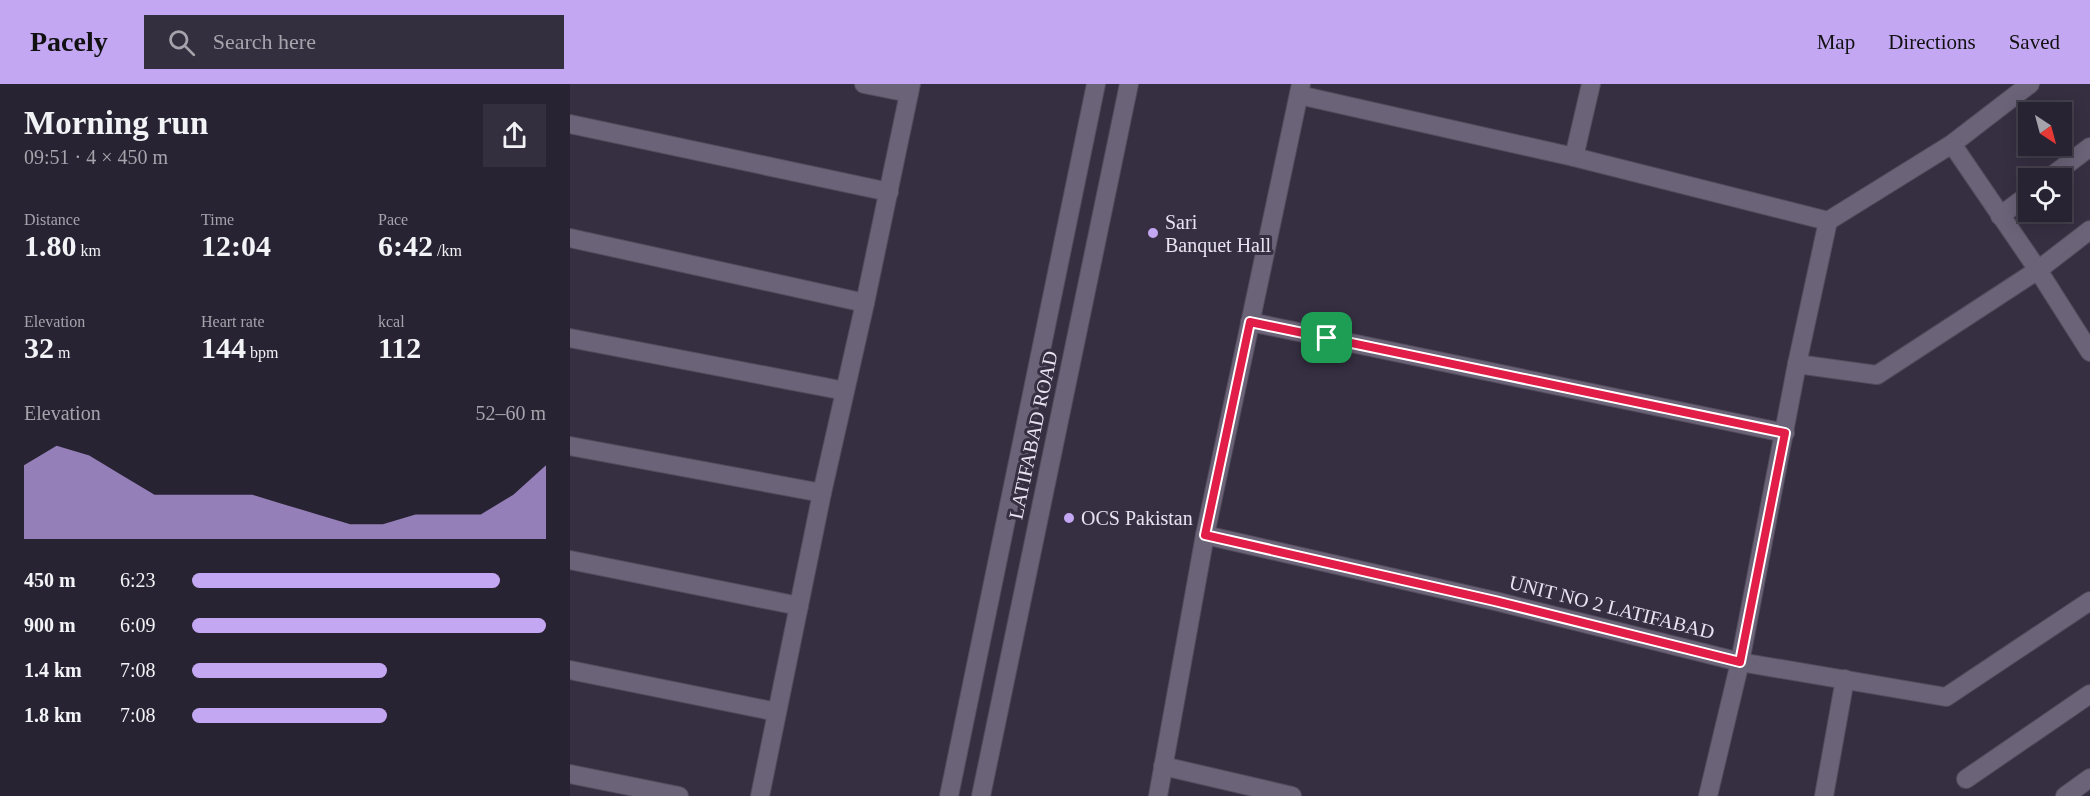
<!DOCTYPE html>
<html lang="en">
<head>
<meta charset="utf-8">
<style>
	body { margin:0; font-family:Georgia,serif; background:#342f3e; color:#f1f3f6; height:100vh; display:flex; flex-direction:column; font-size:22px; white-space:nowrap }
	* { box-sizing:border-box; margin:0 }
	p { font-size:20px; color:#a5a4ac }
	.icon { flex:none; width:33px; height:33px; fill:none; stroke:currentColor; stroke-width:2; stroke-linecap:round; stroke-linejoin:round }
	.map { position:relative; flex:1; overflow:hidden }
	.side { display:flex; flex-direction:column; background:#282332; width:570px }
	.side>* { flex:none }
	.needle { width:39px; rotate:144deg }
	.controls { position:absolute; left:1448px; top:18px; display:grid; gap:12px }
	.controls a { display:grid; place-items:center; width:54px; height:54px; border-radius:0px; background:#282332; box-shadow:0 3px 15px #0003,0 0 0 2px #44404d; font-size:30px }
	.pin { position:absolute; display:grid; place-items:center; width:51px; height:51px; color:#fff; margin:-26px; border-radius:12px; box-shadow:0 3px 9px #0006 }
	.round { display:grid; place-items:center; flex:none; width:63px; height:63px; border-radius:0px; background:#342f3e }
	.summary { display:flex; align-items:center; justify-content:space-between; height:102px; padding:0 24px }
	h1 { font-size:33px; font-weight:700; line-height:45px }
	.figures { display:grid; grid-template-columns:repeat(3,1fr); gap:9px; height:102px; padding:6px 24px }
	.figures div { display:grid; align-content:center }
	.figures b { font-size:30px; font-weight:700 }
	.figures small { font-size:16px; font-weight:400 }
	.figures p { font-size:16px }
	.chart { height:168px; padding:12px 24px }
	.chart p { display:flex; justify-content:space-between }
	.chart svg { width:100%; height:108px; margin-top:6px; fill:#c4a7f2; opacity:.7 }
	ul { padding:0 24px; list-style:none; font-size:20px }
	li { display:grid; grid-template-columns:96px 72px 1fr; align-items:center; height:45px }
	li i { height:15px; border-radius:8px; background:#c4a7f2 }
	header { display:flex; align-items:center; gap:36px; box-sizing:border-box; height:84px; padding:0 30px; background:#c4a7f2; color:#111 }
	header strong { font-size:28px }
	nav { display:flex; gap:33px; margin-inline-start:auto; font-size:21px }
	.search { width:420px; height:54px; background:#342f3e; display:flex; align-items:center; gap:15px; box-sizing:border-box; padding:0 21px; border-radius:0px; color:#a5a4ac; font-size:22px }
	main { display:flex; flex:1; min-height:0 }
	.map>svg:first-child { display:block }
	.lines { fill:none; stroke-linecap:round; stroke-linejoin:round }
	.minor-casing { stroke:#524c5c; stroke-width:20 }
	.minor { stroke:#6b6378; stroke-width:18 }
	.route-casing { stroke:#fff; stroke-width:12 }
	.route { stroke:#e11d48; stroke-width:8 }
	.poi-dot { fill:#c4a7f2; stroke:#362f42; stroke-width:2 }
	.labels { text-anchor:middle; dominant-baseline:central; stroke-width:6; stroke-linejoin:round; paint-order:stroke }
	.poi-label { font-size:20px; fill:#e7e3f0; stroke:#362f42; text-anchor:start }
	.street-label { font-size:20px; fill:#e7e3f0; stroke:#362f42 }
</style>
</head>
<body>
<header>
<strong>Pacely</strong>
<div class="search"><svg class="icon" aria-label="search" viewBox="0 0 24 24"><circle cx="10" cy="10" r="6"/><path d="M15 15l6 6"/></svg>Search here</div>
<nav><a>Map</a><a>Directions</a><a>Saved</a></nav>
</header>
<main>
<section class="side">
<div class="summary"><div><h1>Morning run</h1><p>09:51 · 4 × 450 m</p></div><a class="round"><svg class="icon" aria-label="share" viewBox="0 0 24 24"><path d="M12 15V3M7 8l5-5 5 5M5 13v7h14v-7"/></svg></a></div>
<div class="figures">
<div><p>Distance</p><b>1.80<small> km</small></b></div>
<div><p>Time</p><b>12:04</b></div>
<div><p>Pace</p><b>6:42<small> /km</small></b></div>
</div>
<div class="figures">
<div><p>Elevation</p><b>32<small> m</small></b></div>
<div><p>Heart rate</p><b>144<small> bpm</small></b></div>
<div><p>kcal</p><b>112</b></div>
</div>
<div class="chart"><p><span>Elevation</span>52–60 m</p>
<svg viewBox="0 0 160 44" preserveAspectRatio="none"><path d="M0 44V14L10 6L20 10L30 18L40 26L50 26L60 26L70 26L80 30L90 34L100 38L110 38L120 34L130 34L140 34L150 26L160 14V44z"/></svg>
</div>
<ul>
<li><b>450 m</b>6:23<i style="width:87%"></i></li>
<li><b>900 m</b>6:09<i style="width:100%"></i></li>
<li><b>1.4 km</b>7:08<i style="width:55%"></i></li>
<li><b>1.8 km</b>7:08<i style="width:55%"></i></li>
</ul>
</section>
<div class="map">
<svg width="1520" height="712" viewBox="0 0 1520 712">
	<rect width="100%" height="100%" fill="#362f42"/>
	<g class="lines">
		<g class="minor-casing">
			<g id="minor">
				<path d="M294,0L339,9"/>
				<path d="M729,11L1004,73L1258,137L1382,60L1460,0"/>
				<path d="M0,40L319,108"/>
				<path d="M1382,60L1468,186L1520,268"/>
				<path d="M1004,73L1021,0"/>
				<path d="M1479,94L1520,63"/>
				<path d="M1430,132L1458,111"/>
				<path d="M0,154L295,219"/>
				<path d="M680,238L1215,349"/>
				<path d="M0,254L275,307"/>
				<path d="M1227,280L1307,291L1468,186L1520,146"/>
				<path d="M0,362L252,409"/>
				<path d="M635,451L925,517L1170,578L1376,613L1520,517"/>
				<path d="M0,476L229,522"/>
				<path d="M0,586L207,628"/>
				<path d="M593,682L722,712"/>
				<path d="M0,690L109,712"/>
				<path d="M1396,695L1520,610"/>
				<path d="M190,712L252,409L295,219L341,0"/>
				<path d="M379,712L526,0"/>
				<path d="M411,712L559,0"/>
				<path d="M588,712L635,451L731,0"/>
				<path d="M1138,712L1170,578L1227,280L1258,137"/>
				<path d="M1254,712L1275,595"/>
				<path d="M1495,712L1520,694"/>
			</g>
		</g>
		<use href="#minor" class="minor"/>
	</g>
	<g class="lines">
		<g class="route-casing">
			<path id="route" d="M680,238L1215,349L1170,578L925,517L635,451Z"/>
		</g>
		<use href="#route" class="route"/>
	</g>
	<g class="poi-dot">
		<circle cx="583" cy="149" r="6"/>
		<circle cx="499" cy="434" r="6"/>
	</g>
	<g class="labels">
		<g class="poi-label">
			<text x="595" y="138">Sari<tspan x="595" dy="23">Banquet Hall</tspan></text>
			<text x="511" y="434">OCS Pakistan</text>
		</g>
		<g class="street-label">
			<text transform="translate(463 351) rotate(-78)">LATIFABAD ROAD</text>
			<text transform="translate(1042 523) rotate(14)">UNIT NO 2 LATIFABAD</text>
		</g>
	</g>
</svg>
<div class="controls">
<a><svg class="needle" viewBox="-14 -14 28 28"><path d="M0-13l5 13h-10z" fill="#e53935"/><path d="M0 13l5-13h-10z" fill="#a5a4ac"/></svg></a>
<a><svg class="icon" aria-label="locate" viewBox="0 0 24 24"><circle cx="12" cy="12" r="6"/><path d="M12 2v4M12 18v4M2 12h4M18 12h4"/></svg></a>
</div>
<div class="pin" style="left:757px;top:254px;background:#1e9e55"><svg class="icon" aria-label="arrive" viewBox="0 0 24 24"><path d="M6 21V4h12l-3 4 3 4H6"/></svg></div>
</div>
</main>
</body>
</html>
